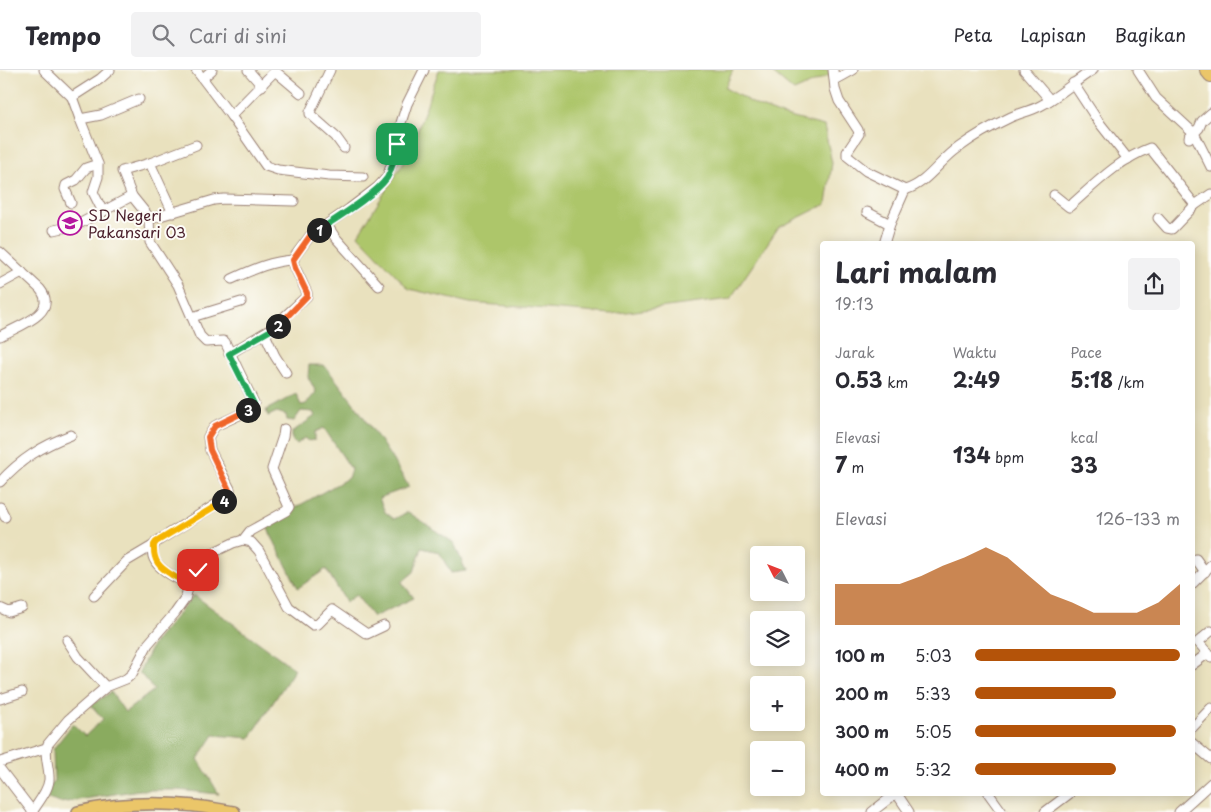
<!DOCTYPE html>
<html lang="id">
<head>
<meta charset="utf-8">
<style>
	body { margin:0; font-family:"Playpen Sans",sans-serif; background:#f2f2f3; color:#2b2b33; height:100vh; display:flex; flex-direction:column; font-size:19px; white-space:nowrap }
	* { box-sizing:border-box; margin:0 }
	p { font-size:16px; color:#7c7c81 }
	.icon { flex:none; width:28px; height:28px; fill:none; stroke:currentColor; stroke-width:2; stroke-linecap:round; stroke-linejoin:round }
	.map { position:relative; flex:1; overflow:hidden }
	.panel { position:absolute; left:820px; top:171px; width:375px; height:555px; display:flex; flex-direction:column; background:#fff; border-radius:5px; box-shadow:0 2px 12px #0003 }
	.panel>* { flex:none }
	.needle { width:32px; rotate:312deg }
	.controls { position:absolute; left:750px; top:476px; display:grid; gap:10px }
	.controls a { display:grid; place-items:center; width:55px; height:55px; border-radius:5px; background:#fff; box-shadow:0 2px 12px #0003; font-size:25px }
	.pin { position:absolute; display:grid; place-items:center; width:42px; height:42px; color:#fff; margin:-21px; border-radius:10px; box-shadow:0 2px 8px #0006 }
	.km { position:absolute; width:25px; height:25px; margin:-12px; border-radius:50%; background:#222; color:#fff; font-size:14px; line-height:25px; text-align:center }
	.round { display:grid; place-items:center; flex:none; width:52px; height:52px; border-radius:5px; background:#f2f2f3 }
	.head { display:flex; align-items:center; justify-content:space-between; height:85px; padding:0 15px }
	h1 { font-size:28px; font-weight:700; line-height:38px }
	.metrics { display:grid; grid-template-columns:repeat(3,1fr); gap:8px; height:85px; padding:5px 15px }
	.metrics div { display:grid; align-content:center }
	.metrics b { font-size:21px; font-weight:700 }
	.metrics small { font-size:14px; font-weight:400 }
	.metrics p { font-size:14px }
	.chart { height:140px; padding:10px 15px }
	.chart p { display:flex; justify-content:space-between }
	.chart svg { width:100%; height:90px; margin-top:5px; fill:#b45309; opacity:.7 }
	ul { padding:0 15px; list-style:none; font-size:16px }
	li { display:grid; grid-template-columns:80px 60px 1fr; align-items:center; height:38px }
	li i { height:12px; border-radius:6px; background:#b45309 }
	header { display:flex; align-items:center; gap:30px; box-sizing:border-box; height:70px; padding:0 25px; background:#fff; border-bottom:1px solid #e1e1e2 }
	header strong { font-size:24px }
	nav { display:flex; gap:28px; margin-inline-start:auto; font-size:18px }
	.search { width:350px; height:45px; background:#f2f2f3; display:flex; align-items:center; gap:12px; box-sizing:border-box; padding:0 18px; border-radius:5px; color:#7c7c81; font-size:19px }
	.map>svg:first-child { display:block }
	.green { fill:#adc66b; stroke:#7c724b }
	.forest { fill:#8aab5f; stroke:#6a6545 }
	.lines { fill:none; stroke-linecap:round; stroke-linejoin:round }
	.minor-casing { stroke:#9a8074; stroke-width:11 }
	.major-casing { stroke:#9a8074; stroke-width:14 }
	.highway-casing { stroke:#9a8074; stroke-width:16 }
	.minor { stroke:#fff; stroke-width:9 }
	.major { stroke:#ebc669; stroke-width:11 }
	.highway { stroke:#ebc669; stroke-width:14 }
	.split-1-casing { stroke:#fff; stroke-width:10 }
	.split-2-casing { stroke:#fff; stroke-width:10 }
	.split-3-casing { stroke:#fff; stroke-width:10 }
	.split-4-casing { stroke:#fff; stroke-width:10 }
	.split-5-casing { stroke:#fff; stroke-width:10 }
	.split-6-casing { stroke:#fff; stroke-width:10 }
	.split-1 { stroke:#22a559; stroke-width:6 }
	.split-2 { stroke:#f0652b; stroke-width:6 }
	.split-3 { stroke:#22a559; stroke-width:6 }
	.split-4 { stroke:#f0652b; stroke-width:6 }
	.split-5 { stroke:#f5b400; stroke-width:6 }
	.split-6 { stroke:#f5b400; stroke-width:6 }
	.labels { text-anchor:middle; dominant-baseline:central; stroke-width:4; stroke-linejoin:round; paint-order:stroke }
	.poi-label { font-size:15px; fill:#4a1f2b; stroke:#fdfcf7; text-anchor:start }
</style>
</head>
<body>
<header>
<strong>Tempo</strong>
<div class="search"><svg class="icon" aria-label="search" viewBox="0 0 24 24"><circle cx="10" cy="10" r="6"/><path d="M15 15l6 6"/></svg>Cari di sini</div>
<nav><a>Peta</a><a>Lapisan</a><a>Bagikan</a></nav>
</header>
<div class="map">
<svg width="1211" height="742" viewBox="0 0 1211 742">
	<rect width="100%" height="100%" fill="#fdfcf7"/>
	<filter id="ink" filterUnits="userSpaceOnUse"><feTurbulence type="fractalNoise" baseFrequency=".02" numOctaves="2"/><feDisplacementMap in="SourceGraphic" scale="10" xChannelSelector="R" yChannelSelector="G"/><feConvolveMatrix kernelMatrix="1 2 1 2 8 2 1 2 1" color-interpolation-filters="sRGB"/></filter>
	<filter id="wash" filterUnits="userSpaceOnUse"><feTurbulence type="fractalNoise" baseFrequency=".0096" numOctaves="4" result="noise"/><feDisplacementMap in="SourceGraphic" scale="20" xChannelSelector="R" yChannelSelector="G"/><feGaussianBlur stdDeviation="1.12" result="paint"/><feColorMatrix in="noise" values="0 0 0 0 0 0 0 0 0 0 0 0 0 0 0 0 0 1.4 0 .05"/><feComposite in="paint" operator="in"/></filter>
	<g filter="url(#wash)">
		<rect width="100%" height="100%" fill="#e9e1be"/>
		<g class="green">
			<path d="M439,0H733L725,18L758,36L782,45L824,56L832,93L826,134L778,158L730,229L611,244L470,233L409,219L358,165L410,82Z"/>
			<path d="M769,0H828L830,5L794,21Z"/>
		</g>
		<g class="forest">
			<path d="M309,295H324C356,334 384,374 409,417L379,428L385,442L394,449L408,442L454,473L466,501L451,503L439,482L422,478L414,502L402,512L414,528L373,547L356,525L346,532L326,499L298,518L267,457L270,452L348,408L351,399L324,358L315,362V370L309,371L305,368L297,374L292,370V362L315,346L313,342L301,341L294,351L287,350L286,345L277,342L268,346L266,340L296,324L301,335L306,334L316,322L308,307Z"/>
			<path d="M194,525L295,599L250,668L214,665L198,689L219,724L177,720H139L60,733L45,728L54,710L53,679L73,654L85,666L103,649L91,635L111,622L125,642L154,620L139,602L153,574Z"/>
		</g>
	</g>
	<g filter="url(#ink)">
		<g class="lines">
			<g class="minor-casing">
				<g id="minor">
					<path d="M44,0L72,27"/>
					<path d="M110,0L100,9L72,27L80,49L101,45L139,29"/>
					<path d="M196,0L231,46L266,96L278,100L329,106L363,107"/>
					<path d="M248,0L262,16"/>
					<path d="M330,0L310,42V44L336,67L344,78"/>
					<path d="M833,0L835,19L839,31L858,60L859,64L847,82V86L866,101L905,120C928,113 939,91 958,78C973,67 994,55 1011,47C1020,43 1030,41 1040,36C1058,27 1075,11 1093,0"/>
					<path d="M1024,0L1050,30"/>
					<path d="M1138,0L1156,28L1194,63L1211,97"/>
					<path d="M203,8L212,0"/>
					<path d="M835,10L853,0"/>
					<path d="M1073,13L1098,51L1128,89"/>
					<path d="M231,46L275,1L301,23"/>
					<path d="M80,49L98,94V107L93,122L103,142"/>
					<path d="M1189,68L1199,58L1202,51L1211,43"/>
					<path d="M150,93L173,143"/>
					<path d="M1054,125L1069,137C1093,116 1119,89 1150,78L1195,135"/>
					<path d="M71,133L65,119L66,115L76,110L86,98L98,94"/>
					<path d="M867,142L890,154"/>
					<path d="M1158,148L1167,158L1172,159L1195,135L1211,124"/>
					<path d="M150,149L214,130L224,129L294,131"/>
					<path d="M327,155L335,167L379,216"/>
					<path d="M54,160L77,155L132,126"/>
					<path d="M884,174L890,154L905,120"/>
					<path d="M0,182L40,219C60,244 16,257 0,266"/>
					<path d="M232,209C252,200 271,191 293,190"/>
					<path d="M0,214L22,202"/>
					<path d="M192,247L241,232"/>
					<path d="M265,264L275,286L286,303"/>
					<path d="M229,284L281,253L285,246L307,226V223L293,193L295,186L310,166L349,139L378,117L387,107L394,88L400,56L407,34L424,0"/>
					<path d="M0,412C21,389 42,376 71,365"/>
					<path d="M0,437L5,447"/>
					<path d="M243,470L250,461L286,441L289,437L272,399L283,366L284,359"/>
					<path d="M1196,489L1205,502"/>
					<path d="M1192,514L1211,495"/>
					<path d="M189,515C175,507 142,494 156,472L228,427L230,425V419L210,380L208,367L215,356L252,339L254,333L225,272L223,271L206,272L200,266L178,215L150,172L149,147L132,126L122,101L150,93L196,75"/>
					<path d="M94,526L127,491L154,475"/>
					<path d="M0,538L9,542L22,538"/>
					<path d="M1211,561L1198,572L1211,587"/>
					<path d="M67,570L78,587L106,617"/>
					<path d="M1192,595L1208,583"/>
					<path d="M0,629L22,622"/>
					<path d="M1192,658L1211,638"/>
					<path d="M1192,673L1211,689"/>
					<path d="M0,692L46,678"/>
					<path d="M0,699L33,742"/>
					<path d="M897,724L909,742"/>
					<path d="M989,724L1002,742"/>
					<path d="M32,742C38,733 48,721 49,710C50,699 43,684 48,674L68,650L92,629L106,617L126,609L132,604L148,574L175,543L185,529L189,515L205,488L208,485L233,473L243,470L251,472L259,481L289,537L313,555L318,554L332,540L367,564L384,556"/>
					<path d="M872,742L895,724"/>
					<path d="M1045,742L1069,724"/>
					<path d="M1179,742L1211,713"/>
				</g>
			</g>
			<g class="major-casing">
				<path id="major" d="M78,742C130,730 183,732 234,742"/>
			</g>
			<g class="highway-casing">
				<path id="highway" d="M1207,0L1211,5"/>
			</g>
			<use href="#minor" class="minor"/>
			<use href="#major" class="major"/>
			<use href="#highway" class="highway"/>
		</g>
	</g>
	<g class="lines" filter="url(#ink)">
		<g class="split-1-casing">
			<path id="split-1" d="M319,160C337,148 375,125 387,108C393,98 395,85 397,74"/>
		</g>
		<g class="split-2-casing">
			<path id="split-2" d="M278,256L307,226V223L295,198L293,190L310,166L319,160"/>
		</g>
		<g class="split-3-casing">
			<path id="split-3" d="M248,340L253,337L254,334L229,284L278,256"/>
		</g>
		<g class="split-4-casing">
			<path id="split-4" d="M224,431L228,427L230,422L210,380L208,367L215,356L248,340"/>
		</g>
		<g class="split-5-casing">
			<path id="split-5" d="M172,505C159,497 153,491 154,475L156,472L224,431"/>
		</g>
		<g class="split-6-casing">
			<path id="split-6" d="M172,505L189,515L198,500"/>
		</g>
		<use href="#split-1" class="split-1"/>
		<use href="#split-2" class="split-2"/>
		<use href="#split-3" class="split-3"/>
		<use href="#split-4" class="split-4"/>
		<use href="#split-5" class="split-5"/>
		<use href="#split-6" class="split-6"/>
	</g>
	<defs>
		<g id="school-ring" transform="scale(1.25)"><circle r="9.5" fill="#fdfcf7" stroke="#b5179e" stroke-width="1.5"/><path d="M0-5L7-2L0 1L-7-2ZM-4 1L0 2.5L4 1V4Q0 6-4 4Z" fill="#b5179e"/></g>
	</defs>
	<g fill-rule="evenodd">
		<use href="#school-ring" x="70" y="153"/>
	</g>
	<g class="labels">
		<g class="poi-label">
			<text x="88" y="144">SD Negeri<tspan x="88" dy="17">Pakansari 03</tspan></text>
		</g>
	</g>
</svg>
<div class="controls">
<a><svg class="needle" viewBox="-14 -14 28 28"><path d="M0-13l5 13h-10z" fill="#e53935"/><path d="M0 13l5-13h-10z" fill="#7c7c81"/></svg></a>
<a><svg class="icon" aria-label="layers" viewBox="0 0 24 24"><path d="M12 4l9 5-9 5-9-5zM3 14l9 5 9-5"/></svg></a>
<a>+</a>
<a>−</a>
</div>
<div class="pin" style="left:397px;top:74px;background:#1e9e55"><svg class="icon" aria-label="arrive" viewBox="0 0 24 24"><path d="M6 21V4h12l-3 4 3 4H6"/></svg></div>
<div class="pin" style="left:198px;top:500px;background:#d93025"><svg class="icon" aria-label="check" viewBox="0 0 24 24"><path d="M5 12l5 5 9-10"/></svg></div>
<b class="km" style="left:319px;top:160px">1</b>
<b class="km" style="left:278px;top:256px">2</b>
<b class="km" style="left:248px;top:340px">3</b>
<b class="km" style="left:224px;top:431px">4</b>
<section class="panel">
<div class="head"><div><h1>Lari malam</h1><p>19:13</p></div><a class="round"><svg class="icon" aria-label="share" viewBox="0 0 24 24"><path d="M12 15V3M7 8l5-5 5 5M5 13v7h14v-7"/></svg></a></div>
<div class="metrics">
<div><p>Jarak</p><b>0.53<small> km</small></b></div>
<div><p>Waktu</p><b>2:49</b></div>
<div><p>Pace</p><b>5:18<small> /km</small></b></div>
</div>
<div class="metrics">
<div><p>Elevasi</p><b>7<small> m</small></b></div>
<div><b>134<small> bpm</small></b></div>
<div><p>kcal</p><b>33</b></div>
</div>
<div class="chart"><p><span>Elevasi</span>126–133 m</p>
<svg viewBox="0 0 160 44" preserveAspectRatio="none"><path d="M0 44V24L10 24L20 24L30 24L40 20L50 15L60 11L70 6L80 11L90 20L100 29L110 33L120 38L130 38L140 38L150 33L160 24V44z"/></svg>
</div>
<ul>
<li><b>100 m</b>5:03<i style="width:100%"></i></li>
<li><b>200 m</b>5:33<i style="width:69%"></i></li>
<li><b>300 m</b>5:05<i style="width:98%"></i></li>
<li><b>400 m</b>5:32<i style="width:69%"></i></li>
</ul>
</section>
</div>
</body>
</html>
